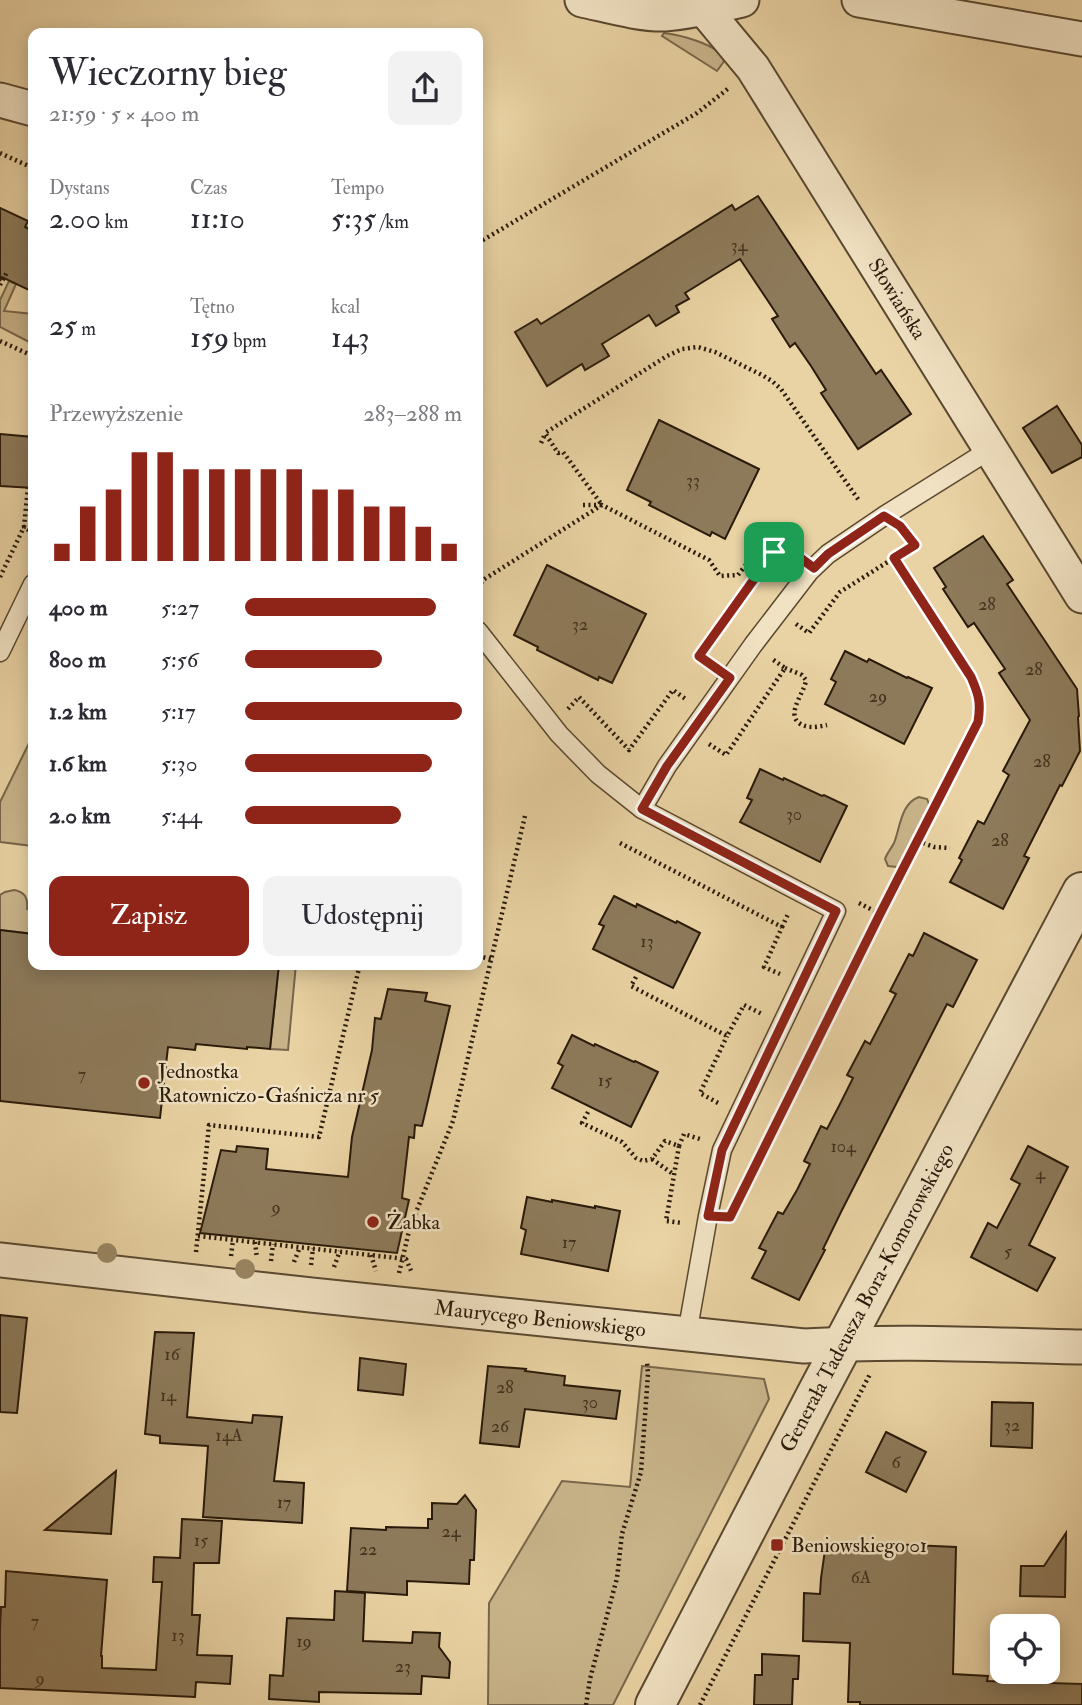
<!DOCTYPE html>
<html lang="pl">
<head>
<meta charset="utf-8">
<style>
	body { margin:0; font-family:"IM FELL Double Pica",serif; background:#f2f2f3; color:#2b2b33; height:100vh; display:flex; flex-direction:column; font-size:26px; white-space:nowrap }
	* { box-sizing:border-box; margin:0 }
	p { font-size:23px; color:#7c7c81 }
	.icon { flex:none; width:38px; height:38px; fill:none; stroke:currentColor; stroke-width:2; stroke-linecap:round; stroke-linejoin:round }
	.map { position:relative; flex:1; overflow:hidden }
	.side { position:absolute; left:28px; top:28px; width:455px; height:942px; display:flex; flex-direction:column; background:#fff; border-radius:14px; box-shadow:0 4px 18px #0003 }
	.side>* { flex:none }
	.fabs { position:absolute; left:990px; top:1614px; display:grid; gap:14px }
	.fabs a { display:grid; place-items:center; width:70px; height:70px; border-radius:14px; background:#fff; box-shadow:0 4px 18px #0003; font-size:35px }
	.pin { position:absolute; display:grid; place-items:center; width:60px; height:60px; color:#fff; margin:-30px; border-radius:14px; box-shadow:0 4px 10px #0006 }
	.round { display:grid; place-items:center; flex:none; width:74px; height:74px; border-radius:14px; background:#f2f2f3 }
	.summary { display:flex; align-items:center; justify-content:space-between; height:119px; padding:0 21px }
	h1 { font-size:38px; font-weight:600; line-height:52px }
	.figures { display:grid; grid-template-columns:repeat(3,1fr); gap:10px; height:119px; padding:7px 21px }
	.figures div { display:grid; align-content:center }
	.figures b { font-size:30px; font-weight:600 }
	.figures small { font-size:19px; font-weight:400 }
	.figures p { font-size:19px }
	.chart { height:196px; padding:14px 21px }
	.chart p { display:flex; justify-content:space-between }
	.chart svg { width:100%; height:126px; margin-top:7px; stroke:#8f2418; stroke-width:6 }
	.primary-button { display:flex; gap:14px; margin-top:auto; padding:14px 21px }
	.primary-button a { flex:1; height:80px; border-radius:14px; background:#8f2418; color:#fff; font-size:28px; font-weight:600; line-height:80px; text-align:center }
	.primary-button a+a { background:#f2f2f3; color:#2b2b33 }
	ul { padding:0 21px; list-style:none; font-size:23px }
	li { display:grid; grid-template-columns:112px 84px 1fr; align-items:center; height:52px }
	li i { height:18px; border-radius:9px; background:#8f2418 }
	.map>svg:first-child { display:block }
	.green { fill:#c8b389; stroke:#78664a; stroke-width:2 }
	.building { fill:#8d7a5a; stroke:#291a0a; stroke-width:2 }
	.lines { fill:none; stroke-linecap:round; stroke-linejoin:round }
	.service-casing { stroke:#594830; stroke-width:21 }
	.minor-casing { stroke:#594830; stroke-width:37 }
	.tertiary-casing { stroke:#594830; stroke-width:42 }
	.path { stroke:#291a0a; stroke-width:4.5; stroke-dasharray:2 3.5; stroke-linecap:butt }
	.service { stroke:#f1e2c3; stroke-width:18 }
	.minor { stroke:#f1e2c3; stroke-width:33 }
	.tertiary { stroke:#f1e2c3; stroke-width:38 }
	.tree { fill:#9a8664 }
	.route-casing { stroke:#fff; stroke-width:14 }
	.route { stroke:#8f2418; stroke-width:9 }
	.poi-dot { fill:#8f2418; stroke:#f1e2c3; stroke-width:2.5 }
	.labels { text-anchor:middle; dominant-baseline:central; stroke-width:5; stroke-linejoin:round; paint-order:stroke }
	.number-label { font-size:18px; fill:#42321e }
	.street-label { font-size:21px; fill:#291a0a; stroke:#f1e2c3 }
	.poi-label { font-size:21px; fill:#291a0a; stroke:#f1e2c3; text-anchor:start }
</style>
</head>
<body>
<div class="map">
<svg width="1082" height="1705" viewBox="0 0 1082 1705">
	<rect width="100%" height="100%" fill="#e9d2a3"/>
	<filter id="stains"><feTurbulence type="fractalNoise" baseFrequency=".00286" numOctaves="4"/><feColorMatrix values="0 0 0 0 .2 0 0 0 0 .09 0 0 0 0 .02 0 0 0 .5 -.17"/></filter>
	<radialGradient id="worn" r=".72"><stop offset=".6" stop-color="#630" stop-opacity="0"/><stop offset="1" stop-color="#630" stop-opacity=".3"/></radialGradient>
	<g class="green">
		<path d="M664,33C680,35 718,44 725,60L717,71L662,36Z"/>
		<path d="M9,281L16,284L4,311L33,314V344L0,327V300Z"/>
		<path d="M33,735V846L0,842V802Z"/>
		<path d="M919,797L927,799L929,804L928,811L900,865L897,867L888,866L885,859C887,853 891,849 894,843C900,828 901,803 919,797Z"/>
		<path d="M14,890C26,892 28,899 27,909L33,910V934L0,930V895L5,892Z"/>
		<path d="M279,964H296L288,1050L270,1049Z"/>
		<path d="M642,1366L764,1379L769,1399L613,1705H488L489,1603L562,1481L630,1487Z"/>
	</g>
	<g class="building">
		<path d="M758,196L876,374L881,370L911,414L858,449L821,393L826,390L811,366L795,343L790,347L772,319L778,316L740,259L685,293L689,299L676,306L679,312L656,326L649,315L602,344L609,356L585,370L582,364L547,386L515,332L537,319L541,324L732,205L735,210Z"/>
		<path d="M0,208L28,221L25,227L33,231V292L2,277L0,281Z"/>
		<path d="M1057,406L1082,445V457L1052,473L1023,428Z"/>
		<path d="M659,420L759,469L725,539L712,532L710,536L649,505L651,502L627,490Z"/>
		<path d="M0,434L33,437V488L0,486Z"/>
		<path d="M983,536L1013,580L1007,584L1077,689L1079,716L1078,717L1080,751L1062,786L1060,785L1024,856L1029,858L1003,909L950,882L962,860L959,858L978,821L984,824L1009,775L1003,771L1030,720L999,673L1005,669L974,623L968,627L943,589L946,587L934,568Z"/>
		<path d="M547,565L646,614L612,683L599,677L598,680L537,650L538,647L514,635Z"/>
		<path d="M845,651L867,662L869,659L907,678L908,677L932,688L904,744L825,704L836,682L831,679Z"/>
		<path d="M760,769L783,780L784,778L822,796L824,795L847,806L820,862L740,822L752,800L747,798Z"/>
		<path d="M614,896L636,907L637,904L676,923L677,921L700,933L673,988L593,949L604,926L599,924Z"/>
		<path d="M0,930L33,934V964H279L270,1049L247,1047V1049L196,1044L195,1050L168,1047L160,1118L0,1101Z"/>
		<path d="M924,933L977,960L953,1007L947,1004L841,1212L823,1249L825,1250L799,1300L752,1278L766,1251L759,1248L778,1212L783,1214L797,1190L810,1164L804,1161L821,1126L827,1129L840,1104L853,1078L847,1075L865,1041L870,1044L896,994L890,991L909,954L913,956Z"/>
		<path d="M388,989L427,993L425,1001L450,1006L422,1126L415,1125L414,1138L409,1137L402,1198L409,1200L397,1253L200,1233L221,1150L236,1152L237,1146L268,1149L266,1169L348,1177L352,1137L372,1050L375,1018L381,1019Z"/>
		<path d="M572,1035L594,1046L595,1044L634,1062L635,1061L658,1072L631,1127L552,1088L563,1066L558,1063Z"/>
		<path d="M1028,1146L1068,1167L1029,1245L1055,1258L1037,1291L971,1257L988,1223L997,1228L1020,1184L1011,1179Z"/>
		<path d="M527,1197L552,1202V1200L595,1208V1206L620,1211L608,1271L521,1254L526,1230L521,1228Z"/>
		<path d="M0,1315L27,1318L17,1413L0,1412Z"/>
		<path d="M155,1332L194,1333L187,1417L252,1423L253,1415L282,1417L274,1481L304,1483L302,1523L203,1517L208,1446L160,1443V1436L145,1434Z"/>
		<path d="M360,1358L406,1364L403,1395L358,1390Z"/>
		<path d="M488,1366L526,1369L525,1371L565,1376L564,1385L620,1391L616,1419L525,1409L519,1447L480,1443Z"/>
		<path d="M992,1402L1033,1403L1032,1448L991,1446Z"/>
		<path d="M886,1432L926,1452L906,1492L866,1472Z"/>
		<path d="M116,1471L111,1534L45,1530Z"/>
		<path d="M465,1495L476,1510L474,1560H470L469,1584L407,1581V1595L347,1591L351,1528L386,1530V1527L428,1528V1519H432V1503L457,1504Z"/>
		<path d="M182,1519L222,1521L219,1563H194L192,1615H200L197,1655L232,1656L230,1684L196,1682L195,1697L0,1688V1629L1,1607H5L6,1571L107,1580L101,1656H102V1668L156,1670L162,1582H153L154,1557L180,1558Z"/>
		<path d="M1066,1533L1065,1597L1020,1596L1021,1566H1044Z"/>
		<path d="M844,1542L956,1547L953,1674L988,1676L987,1681L1082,1684V1705H860V1702H848L850,1643L803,1641L804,1593L820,1594L821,1578L825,1550L844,1551Z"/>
		<path d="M335,1591L365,1593L363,1641L412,1643L413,1632L440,1633L439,1647L450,1662L449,1678L422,1676L421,1694L319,1692V1702L269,1699L270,1675L283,1676L287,1618L334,1620Z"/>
		<path d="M762,1654L799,1656L798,1679H793L792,1705H754L755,1675H762Z"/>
	</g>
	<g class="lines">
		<g class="service-casing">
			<g id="service">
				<path d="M478,631L559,734L598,774L642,809"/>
				<path d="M0,652L33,584"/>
				<path d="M687,1334L708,1216L722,1150L836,911L642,809L667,766L753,645L809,572L828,554L884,516L991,449"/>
			</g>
		</g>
		<g class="minor-casing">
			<g id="minor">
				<path d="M582,0C606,5 640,15 665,14C691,12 716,6 742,0"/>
				<path d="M859,0L1082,39"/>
				<path d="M704,9L753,68L1082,596"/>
				<path d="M0,100L33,109"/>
				<path d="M0,1260L311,1295L804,1346C897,1340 990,1345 1082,1347"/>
			</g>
		</g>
		<g class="tertiary-casing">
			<path id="tertiary" d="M655,1705L816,1395L1082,892"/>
		</g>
		<g class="path">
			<path d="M0,153L33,168"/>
			<path d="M29,229L33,221"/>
			<path d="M478,243L697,113L729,88"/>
			<path d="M0,285L7,272"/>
			<path d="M0,341L33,356"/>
			<path d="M541,443L545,434"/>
			<path d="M28,487L24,527L33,533"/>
			<path d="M583,505H602L563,452L558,453L545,433L667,356L682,349L698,347L715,352L762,375L772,381L781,389L860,502"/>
			<path d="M0,577L24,527L33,525"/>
			<path d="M478,588L483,580L602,505L709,560L720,576L738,575L758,549L769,550L773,552"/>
			<path d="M796,624L809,633L840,592L894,558"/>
			<path d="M711,665L699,656L773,552L780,543L793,553"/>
			<path d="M785,668L802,675L806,680C805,692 786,713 799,723C807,729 817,727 827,725"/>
			<path d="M568,709L579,697L629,750L673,690L687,700"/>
			<path d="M709,744L726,755L785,668L772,659"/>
			<path d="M918,841L934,847L950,848"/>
			<path d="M620,843L782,927L764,967L780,974"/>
			<path d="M859,903L880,914"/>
			<path d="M782,927L789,912"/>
			<path d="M478,956L491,959"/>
			<path d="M636,977L631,986L727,1036L744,1005L762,1014"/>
			<path d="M718,1103L700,1093L727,1036"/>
			<path d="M588,1112L582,1123L622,1142L636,1158L643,1161L652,1159L665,1141L679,1146L666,1221L683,1223"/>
			<path d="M679,1146L684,1134L700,1139"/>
			<path d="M652,1159L673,1174"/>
			<path d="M738,1201L880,914L978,722C981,705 978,693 971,677L894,558L915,545L904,532"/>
			<path d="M198,1236L406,1259L412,1273"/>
			<path d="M255,1242L257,1258"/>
			<path d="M196,1252L209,1125L319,1137L360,964"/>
			<path d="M371,1255L376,1271"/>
			<path d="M231,1256L233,1240"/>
			<path d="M271,1261L273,1244"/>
			<path d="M294,1262L300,1247"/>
			<path d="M311,1265L313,1248"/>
			<path d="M334,1267L340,1251"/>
			<path d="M399,1273L410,1227L453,1121L525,816"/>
			<path d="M586,1705L590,1679L617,1578L622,1534L641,1472L648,1374L647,1361"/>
			<path d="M700,1705L870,1374"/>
		</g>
		<use href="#service" class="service"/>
		<use href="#minor" class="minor"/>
		<use href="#tertiary" class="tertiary"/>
	</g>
	<g class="tree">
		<circle cx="107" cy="1253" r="10"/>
		<circle cx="245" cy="1269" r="10"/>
	</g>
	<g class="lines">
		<g class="route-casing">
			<path id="route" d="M884,516L900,526L915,545L894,558L971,677C979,695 981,703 978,722L880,914L730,1217L708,1216L722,1150L836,911L642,809L667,766L730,678L699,656L780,543L814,568L828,554Z"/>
		</g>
		<use href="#route" class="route"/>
	</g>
	<g class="poi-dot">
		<circle cx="144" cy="1083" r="7"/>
		<circle cx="373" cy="1222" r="7"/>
		<rect x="770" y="1538" width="14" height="14" rx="3.5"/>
	</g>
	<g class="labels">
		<g class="number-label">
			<text x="739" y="245">34</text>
			<text x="693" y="480">33</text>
			<text x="987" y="604">28</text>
			<text x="580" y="624">32</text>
			<text x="1034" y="669">28</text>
			<text x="878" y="696">29</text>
			<text x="1042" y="761">28</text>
			<text x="794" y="814">30</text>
			<text x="1000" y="840">28</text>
			<text x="647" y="941">13</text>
			<text x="82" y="1074">7</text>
			<text x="605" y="1080">15</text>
			<text x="843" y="1146">104</text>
			<text x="1040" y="1173">4</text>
			<text x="276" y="1207">9</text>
			<text x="569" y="1242">17</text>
			<text x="1008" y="1251">5</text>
			<text x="172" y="1354">16</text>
			<text x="505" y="1387">28</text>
			<text x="168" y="1395">14</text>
			<text x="590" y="1402">30</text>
			<text x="1012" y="1425">32</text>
			<text x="500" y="1426">26</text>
			<text x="229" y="1435">14A</text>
			<text x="896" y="1462">6</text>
			<text x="284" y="1502">17</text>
			<text x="451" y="1531">24</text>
			<text x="201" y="1540">15</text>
			<text x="368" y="1549">22</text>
			<text x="861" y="1577">6A</text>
			<text x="35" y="1621">7</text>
			<text x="178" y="1635">13</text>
			<text x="304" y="1641">19</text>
			<text x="403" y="1666">23</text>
			<text x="40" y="1678">9</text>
		</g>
		<g class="street-label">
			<text transform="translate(897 299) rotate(58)">Słowiańska</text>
			<text transform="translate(867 1298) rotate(-62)">Generała Tadeusza Bora-Komorowskiego</text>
			<text transform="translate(540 1319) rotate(6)">Maurycego Beniowskiego</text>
		</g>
		<g class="poi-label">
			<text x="158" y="1071">Jednostka<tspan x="158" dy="24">Ratowniczo-Gaśnicza nr 5</tspan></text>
			<text x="387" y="1222">Żabka</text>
			<text x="791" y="1545">Beniowskiego 01</text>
		</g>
	</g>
	<rect width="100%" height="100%" filter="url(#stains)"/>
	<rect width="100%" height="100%" fill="url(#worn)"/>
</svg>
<div class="fabs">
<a><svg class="icon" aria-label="locate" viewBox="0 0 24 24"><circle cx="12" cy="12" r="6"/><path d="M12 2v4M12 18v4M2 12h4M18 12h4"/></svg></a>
</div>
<div class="pin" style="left:774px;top:552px;background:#1e9e55"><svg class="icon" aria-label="arrive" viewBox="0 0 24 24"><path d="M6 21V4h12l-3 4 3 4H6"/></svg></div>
<section class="side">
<div class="summary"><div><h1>Wieczorny bieg</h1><p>21:59 · 5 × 400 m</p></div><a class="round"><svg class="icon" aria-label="share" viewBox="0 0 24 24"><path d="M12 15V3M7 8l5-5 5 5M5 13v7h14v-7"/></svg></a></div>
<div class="figures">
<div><p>Dystans</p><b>2.00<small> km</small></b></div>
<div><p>Czas</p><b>11:10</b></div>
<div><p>Tempo</p><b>5:35<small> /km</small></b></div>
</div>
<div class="figures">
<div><b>25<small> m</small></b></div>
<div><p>Tętno</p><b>159<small> bpm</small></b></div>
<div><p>kcal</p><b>143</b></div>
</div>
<div class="chart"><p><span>Przewyższenie</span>283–288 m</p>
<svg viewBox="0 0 160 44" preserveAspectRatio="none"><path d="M5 44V38M15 44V25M25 44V19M35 44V6M45 44V6M55 44V12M65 44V12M75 44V12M85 44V12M95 44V12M105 44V19M115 44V19M125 44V25M135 44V25M145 44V32M155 44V38"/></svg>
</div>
<ul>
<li><b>400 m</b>5:27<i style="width:88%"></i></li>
<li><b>800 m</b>5:56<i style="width:63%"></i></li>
<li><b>1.2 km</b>5:17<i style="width:100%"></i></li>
<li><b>1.6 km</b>5:30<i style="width:86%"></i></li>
<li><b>2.0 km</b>5:44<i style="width:72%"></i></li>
</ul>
<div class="primary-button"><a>Zapisz</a><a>Udostępnij</a></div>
</section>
</div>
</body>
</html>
